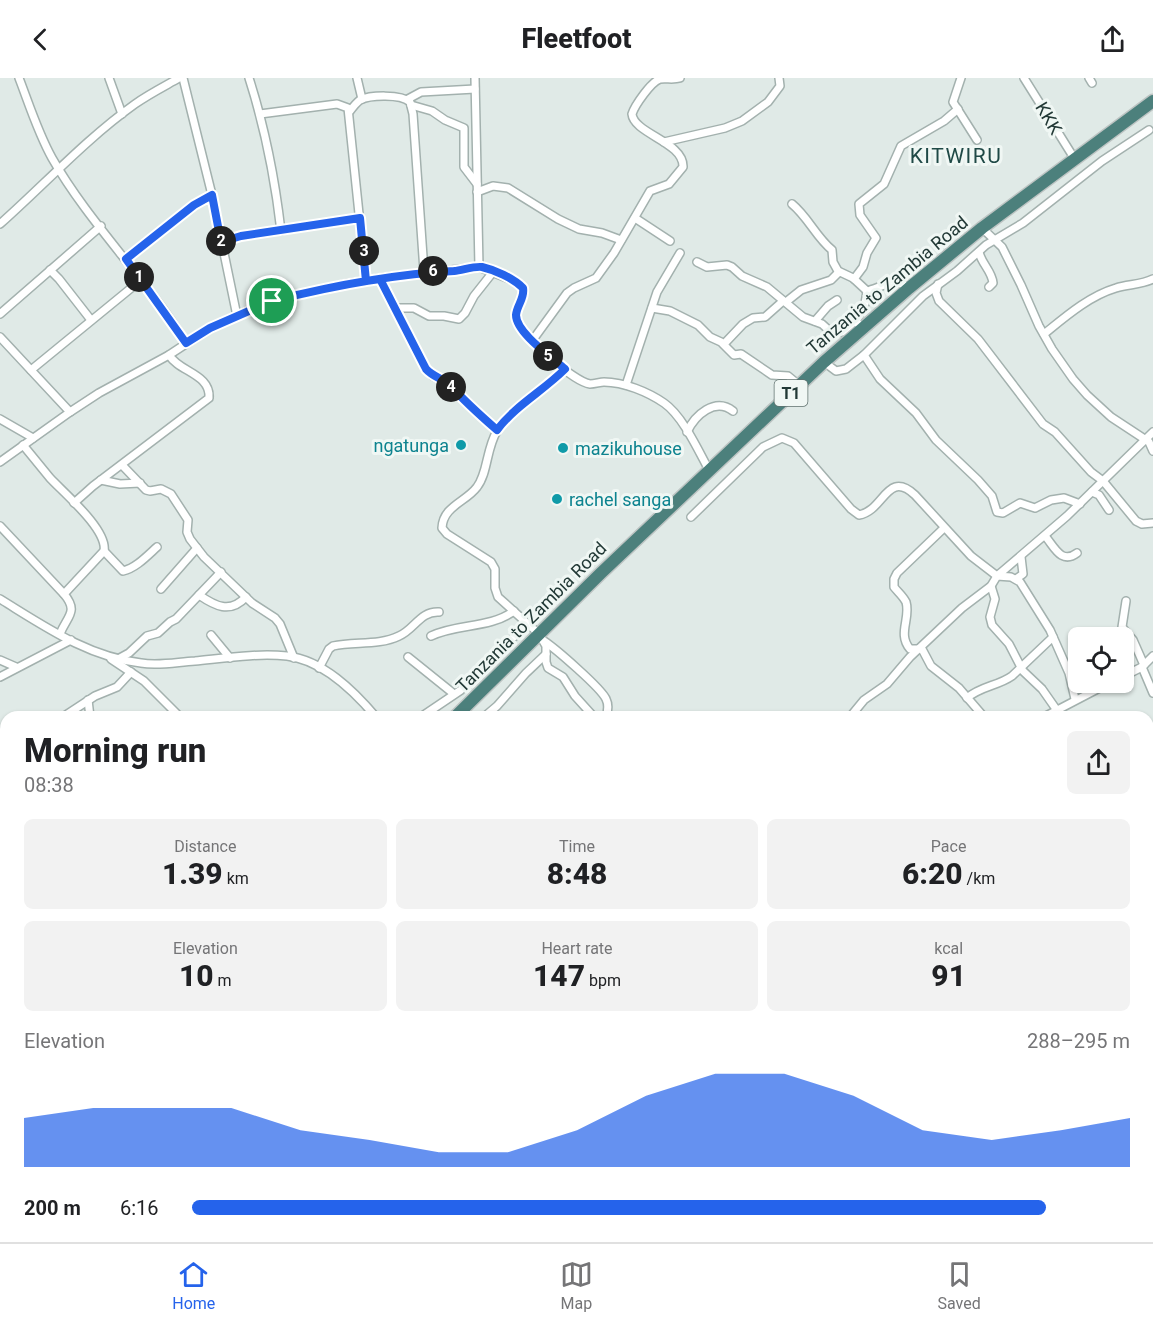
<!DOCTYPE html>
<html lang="en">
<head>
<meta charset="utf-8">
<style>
	body { margin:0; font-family:Roboto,sans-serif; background:#f2f2f2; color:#202124; height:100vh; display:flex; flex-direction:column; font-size:22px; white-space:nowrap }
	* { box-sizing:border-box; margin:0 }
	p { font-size:20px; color:#757577 }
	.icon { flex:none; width:33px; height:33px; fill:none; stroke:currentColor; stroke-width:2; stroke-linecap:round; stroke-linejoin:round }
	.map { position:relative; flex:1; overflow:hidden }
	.sheet { position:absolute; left:0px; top:633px; width:1154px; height:531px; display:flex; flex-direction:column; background:#fff; border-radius:18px 18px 0 0; box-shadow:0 2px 4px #0004 }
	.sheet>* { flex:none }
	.buttons { position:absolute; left:1068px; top:549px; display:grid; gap:12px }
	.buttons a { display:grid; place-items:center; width:66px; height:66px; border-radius:9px; background:#fff; box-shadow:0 2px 4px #0004; font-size:30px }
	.pin { position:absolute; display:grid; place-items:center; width:51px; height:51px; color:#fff; margin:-26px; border:3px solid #fff; border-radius:50%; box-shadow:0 2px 6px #0007 }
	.km { position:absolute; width:30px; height:30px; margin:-15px; border-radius:50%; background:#222; color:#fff; font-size:16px; line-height:30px; text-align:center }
	.round { display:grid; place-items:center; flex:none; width:63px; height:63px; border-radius:9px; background:#f2f2f2 }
	.overview { display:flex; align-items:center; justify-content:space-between; height:102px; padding:0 24px }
	h1 { font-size:33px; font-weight:800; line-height:45px }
	.figures { display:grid; grid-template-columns:repeat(3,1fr); gap:9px; height:102px; padding:6px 24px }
	.figures div { display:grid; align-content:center; border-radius:9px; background:#f2f2f2; text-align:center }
	.figures b { font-size:30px; font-weight:800 }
	.figures small { font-size:16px; font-weight:400 }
	.figures p { font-size:16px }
	.chart { height:168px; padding:12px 24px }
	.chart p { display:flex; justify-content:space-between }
	.chart svg { width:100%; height:108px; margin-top:6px; fill:#2563eb; opacity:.7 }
	ul { padding:0 24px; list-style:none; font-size:20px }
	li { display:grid; grid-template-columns:96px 72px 1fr; align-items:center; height:45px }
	li i { height:15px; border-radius:8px; background:#2563eb }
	header { display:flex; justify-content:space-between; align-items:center; height:78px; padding:0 24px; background:#fff; font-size:27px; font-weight:800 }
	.tab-bar { display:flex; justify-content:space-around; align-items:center; height:84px; border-top:2px solid #e0e0e0; background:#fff; font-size:16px; color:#757577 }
	.tab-bar a { display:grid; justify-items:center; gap:3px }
	.tab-bar .active { color:#2563eb }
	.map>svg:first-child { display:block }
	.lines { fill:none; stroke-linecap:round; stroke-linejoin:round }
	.minor-casing { stroke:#a3b1ae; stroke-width:10 }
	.trunk-casing { stroke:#bdc4c3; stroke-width:15 }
	.minor { stroke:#fff; stroke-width:7 }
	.trunk { stroke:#4c807c; stroke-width:12 }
	.route-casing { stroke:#fff; stroke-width:12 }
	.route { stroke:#2563eb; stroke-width:8 }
	.culture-dot { fill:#0f9aa8; stroke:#f0f7f4; stroke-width:2 }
	.labels { text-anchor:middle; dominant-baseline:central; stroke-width:6; stroke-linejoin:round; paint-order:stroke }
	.shield { fill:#f0f7f4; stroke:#60726f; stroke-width:1.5 }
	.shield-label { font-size:16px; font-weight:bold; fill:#223936 }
	.street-label { font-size:18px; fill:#223936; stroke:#f0f7f4 }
	.culture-label { font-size:18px; fill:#0d838f; stroke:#f0f7f4; text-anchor:start }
	.quarter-label { font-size:21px; letter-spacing:1.5px; fill:#1f4946; stroke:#f0f7f4 }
</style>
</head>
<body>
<header><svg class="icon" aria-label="back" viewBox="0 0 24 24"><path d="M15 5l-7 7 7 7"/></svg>Fleetfoot<svg class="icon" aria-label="share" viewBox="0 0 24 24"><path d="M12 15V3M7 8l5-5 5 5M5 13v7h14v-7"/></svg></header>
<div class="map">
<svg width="1153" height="1164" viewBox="0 0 1153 1164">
	<rect width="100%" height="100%" fill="#e0eae7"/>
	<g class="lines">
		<g class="minor-casing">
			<g id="minor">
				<path d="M19,0C29,26 38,55 52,80C89,145 146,200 186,265"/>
				<path d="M109,0L122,36"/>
				<path d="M183,0L212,117L237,238"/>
				<path d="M249,0C265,50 275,101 281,153"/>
				<path d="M357,0L362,21"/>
				<path d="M475,0L479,189"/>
				<path d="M961,0L953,24L977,62"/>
				<path d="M1024,0L1074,80"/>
				<path d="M1089,0L1092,5"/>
				<path d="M408,21L421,14L475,11"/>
				<path d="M411,27L432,33L445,42L464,50V89L477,106"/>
				<path d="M350,33C353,29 356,25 360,22C370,17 401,16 410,24L413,36L424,193"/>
				<path d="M260,36L337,26L348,30L366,203"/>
				<path d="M664,64L725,50L742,43L768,24L780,8L779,0"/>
				<path d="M477,114L493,108L508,110L558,141L579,151L602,155L621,162"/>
				<path d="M792,126C808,139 816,159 832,172L833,184L838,193L853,200L867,213C882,209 895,199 909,210"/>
				<path d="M635,140L670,163"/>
				<path d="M0,146C45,106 86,61 135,26C149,16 165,8 179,0"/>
				<path d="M982,150L1002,169L1021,207L1039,248L1052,271L1073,301L1087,317L1111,339L1149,364L1153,373"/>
				<path d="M221,164L241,158L360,140"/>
				<path d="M979,174C981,185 992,193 993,205L989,209"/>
				<path d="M126,181L194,127L212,117"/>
				<path d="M697,184L707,189L727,187L732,189L742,198L767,209L803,239L822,246L832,255L842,254L855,243L863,250"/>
				<path d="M50,192L59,201L91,242"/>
				<path d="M380,201L426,291L433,298L449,306L497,353"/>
				<path d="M854,201L863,189L867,175L876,160L860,137L859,126L884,106L901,68L944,43L958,31"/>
				<path d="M938,206L936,215L939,223L978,261L1043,346L1055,354L1091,394L1103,403L1136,443L1142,446L1153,445"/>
				<path d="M786,224L801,212L831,202L839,194"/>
				<path d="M394,230H414L429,238H444L459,241L465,235L474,218L493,194"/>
				<path d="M652,230L670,233L698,247L710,259L721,264L734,277L741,276L772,297L788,298L799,307"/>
				<path d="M0,236L101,148"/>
				<path d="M815,243L828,228L837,222"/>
				<path d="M856,243L865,226L867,213"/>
				<path d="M1044,256C1065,239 1089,218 1116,210C1128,206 1141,207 1153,201"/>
				<path d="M0,259L70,334"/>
				<path d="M532,263L567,215L574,210L596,200L614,175L650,113L669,106L683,89C684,64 634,56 632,36C635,27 651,4 660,1C666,0 673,2 680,0"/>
				<path d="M724,266L743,246L753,240L765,239L783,223"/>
				<path d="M864,277L880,301L916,335L936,362L978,402L992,418L997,434L1003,435L1020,425L1035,430L1051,422L1064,420L1080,426"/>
				<path d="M824,284L836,293L846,291L864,277L923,218L957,193L986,167L1023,145L1102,83L1149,52"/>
				<path d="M565,291C544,313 513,327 497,353C486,371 488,395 477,409C466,424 443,428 442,450L447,456L491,484L495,491V510L498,519L539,556L546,568V584L548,590L563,599L575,618L594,639"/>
				<path d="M31,292L141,202"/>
				<path d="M626,307L657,214L680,175"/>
				<path d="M0,341L33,360"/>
				<path d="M687,354C695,337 715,319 733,333"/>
				<path d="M23,367C32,378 41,389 50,400C64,415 108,452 104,473L64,516"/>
				<path d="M0,384L70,334L99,315L169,277L210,250L262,226L345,206L387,199L479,189L512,202L523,210C526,221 514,230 516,240C520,257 574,304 590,306C595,306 600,304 604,304C624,304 648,314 664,325C683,338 699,374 710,394"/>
				<path d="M122,387L146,412L150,413L161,411L171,416L188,442L187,454L190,461L204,479L252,525L275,540L280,546L294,580"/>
				<path d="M101,402L120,406L140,405"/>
				<path d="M1092,414L1099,417L1109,432"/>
				<path d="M74,425L93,408L209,320C211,296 179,294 169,277"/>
				<path d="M691,439L763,369L782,360L794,365L851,431L859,437C884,433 887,391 915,417L971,478L997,498L1011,499L1020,504L1050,552L1069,595L1075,621"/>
				<path d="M0,448L64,516C79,534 67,538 60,556"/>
				<path d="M944,450L897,495L894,501V509C898,514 903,518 906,524C911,540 897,556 910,571H922L931,588L959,610L984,639"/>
				<path d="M1045,458C1054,468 1061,487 1077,475"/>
				<path d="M104,473L123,493C136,490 147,478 157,469"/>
				<path d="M1016,501L1023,496L1021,479"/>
				<path d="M991,508L995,521L990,539L992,547L1009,566L1023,593L1042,611L1056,631"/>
				<path d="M161,511L197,470"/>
				<path d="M199,517C215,528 230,536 246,519"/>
				<path d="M0,521C44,548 88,579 141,585C159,588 177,584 195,583C225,580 257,575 287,578C323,582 354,613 376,639"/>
				<path d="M1126,523L1122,549L1133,562L1144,587"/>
				<path d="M211,557L230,580"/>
				<path d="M431,558C458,545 489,551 514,533"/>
				<path d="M544,563C556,571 601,610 606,621C609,627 608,633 606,639"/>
				<path d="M408,579L454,616"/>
				<path d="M111,581L144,603L180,639"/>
				<path d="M118,581L129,575L147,558L158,555L170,544L176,541L221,494"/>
				<path d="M0,582L16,589"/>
				<path d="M1142,589L1153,615"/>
				<path d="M319,590L329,571L333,568C354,563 378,568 399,558C415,551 420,533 439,534"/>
				<path d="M1124,598L1142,589L1153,578"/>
				<path d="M0,599L71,562"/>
				<path d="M967,620C981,608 998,608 1012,598L1053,559"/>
				<path d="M88,622L90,639"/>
				<path d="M63,639L95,618L117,609L131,594"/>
				<path d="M421,639L461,612L482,588L528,546"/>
				<path d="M484,639L497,628L526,595L546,576"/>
				<path d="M850,639L864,622L887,606L910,579L962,530L991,508L997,498L1067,438L1153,354"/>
				<path d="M1044,639L1111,604"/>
				<path d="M0,689L6,684"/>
				<path d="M0,801L6,812"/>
				<path d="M0,954L6,963"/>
				<path d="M1148,1092L1153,1095"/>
				<path d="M61,1158L65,1164"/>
				<path d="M291,1158L296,1164"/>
				<path d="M601,1158L603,1164"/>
				<path d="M787,1158L791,1164"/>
				<path d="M1071,1158L1075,1164"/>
				<path d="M548,1163L551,1158"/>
				<path d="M193,1164L194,1158"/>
				<path d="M299,1164L306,1158"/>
				<path d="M441,1164L450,1158"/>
			</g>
		</g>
		<g class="trunk-casing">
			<g id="trunk">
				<path d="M455,639L601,495L824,284L909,210L982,150L1153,23"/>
				<path d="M0,1094L6,1088"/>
			</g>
		</g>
		<use href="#minor" class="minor"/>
		<use href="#trunk" class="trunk"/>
	</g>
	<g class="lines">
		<g class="route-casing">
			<path id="route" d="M272,223L210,250L186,265L126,181L194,127L212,117L221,164L241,158L360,140L366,203L380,201L426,291C433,299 444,301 451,308C465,324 481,338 497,352C516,327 543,313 565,291C553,280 516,255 516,237C517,227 525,220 523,210C513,200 495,192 482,189C474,188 463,192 454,193C392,196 332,208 272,223"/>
		</g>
		<use href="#route" class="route"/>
	</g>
	<g class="culture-dot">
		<circle cx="461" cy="367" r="6"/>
		<circle cx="563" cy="370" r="6"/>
		<circle cx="557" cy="421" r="6"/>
	</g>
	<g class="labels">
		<rect class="shield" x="774.5" y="302" width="33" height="26" rx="4.5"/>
		<g class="shield-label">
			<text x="791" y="315">T1</text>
		</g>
		<g class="street-label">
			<text transform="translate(1049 40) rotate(59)">KKK</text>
			<text transform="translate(887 207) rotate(-40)">Tanzania to Zambia Road</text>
			<text transform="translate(531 539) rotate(-45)">Tanzania to Zambia Road</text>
		</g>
		<g class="culture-label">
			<text x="449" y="367" text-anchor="end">ngatunga</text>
			<text x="575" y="370">mazikuhouse</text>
			<text x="569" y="421">rachel sanga</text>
		</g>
		<g class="quarter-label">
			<text x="956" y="78">KITWIRU</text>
		</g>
	</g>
</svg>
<div class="buttons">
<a><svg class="icon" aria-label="locate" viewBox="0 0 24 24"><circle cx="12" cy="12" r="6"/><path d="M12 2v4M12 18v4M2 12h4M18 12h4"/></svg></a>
</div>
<div class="pin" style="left:272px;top:223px;background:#1e9e55"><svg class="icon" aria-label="arrive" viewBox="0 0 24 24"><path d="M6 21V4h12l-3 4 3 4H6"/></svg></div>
<b class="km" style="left:139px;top:199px">1</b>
<b class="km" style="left:221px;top:163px">2</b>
<b class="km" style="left:364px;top:173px">3</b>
<b class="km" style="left:451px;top:309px">4</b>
<b class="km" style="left:548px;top:278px">5</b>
<b class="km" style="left:433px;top:193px">6</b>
<section class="sheet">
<div class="overview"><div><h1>Morning run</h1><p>08:38</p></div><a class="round"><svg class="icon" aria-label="share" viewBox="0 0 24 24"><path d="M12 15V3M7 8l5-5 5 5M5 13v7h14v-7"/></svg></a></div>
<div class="figures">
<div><p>Distance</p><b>1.39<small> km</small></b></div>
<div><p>Time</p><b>8:48</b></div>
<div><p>Pace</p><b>6:20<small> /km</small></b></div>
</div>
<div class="figures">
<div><p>Elevation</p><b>10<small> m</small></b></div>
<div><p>Heart rate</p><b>147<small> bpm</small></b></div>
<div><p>kcal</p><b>91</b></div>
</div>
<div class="chart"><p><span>Elevation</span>288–295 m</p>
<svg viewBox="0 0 160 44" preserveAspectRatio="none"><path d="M0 44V24L10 20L20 20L30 20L40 29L50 33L60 38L70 38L80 29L90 15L100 6L110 6L120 15L130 29L140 33L150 29L160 24V44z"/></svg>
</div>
<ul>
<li><b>200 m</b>6:16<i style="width:91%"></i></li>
</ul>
</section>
</div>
<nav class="tab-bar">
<a class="active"><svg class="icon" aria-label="home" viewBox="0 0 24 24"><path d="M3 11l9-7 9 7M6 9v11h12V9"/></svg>Home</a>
<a><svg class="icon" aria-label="map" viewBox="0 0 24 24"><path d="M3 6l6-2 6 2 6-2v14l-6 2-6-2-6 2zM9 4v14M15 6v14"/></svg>Map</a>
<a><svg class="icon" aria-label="saved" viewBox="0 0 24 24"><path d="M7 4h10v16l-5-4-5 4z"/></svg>Saved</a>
</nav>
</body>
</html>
